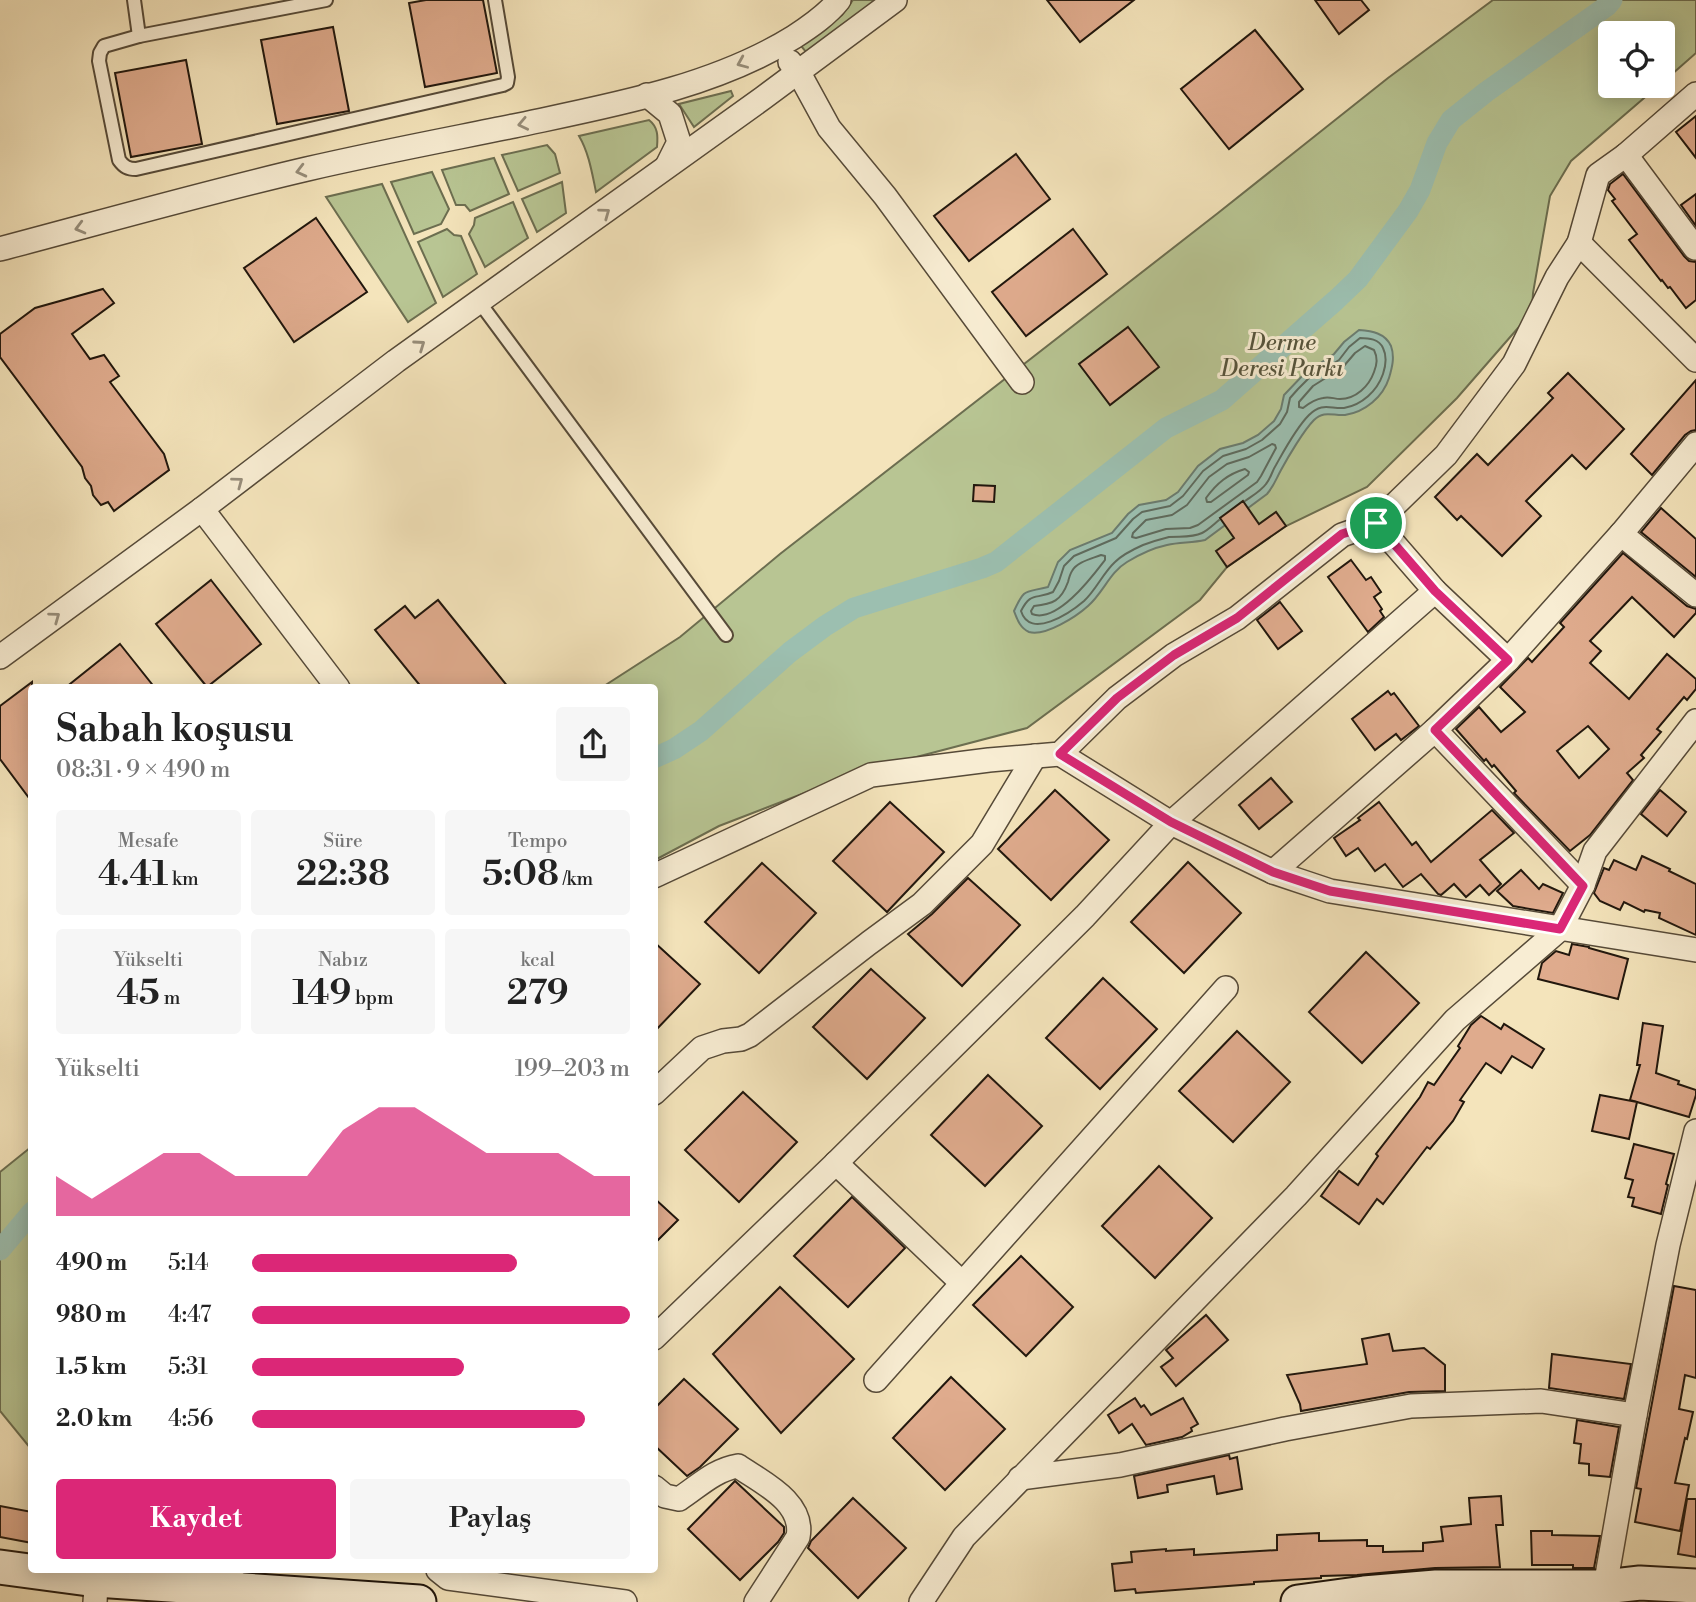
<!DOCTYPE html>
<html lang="tr">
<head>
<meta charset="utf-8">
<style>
	body { margin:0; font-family:"Libre Bodoni",serif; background:#f6f6f6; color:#222; height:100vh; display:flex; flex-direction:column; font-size:26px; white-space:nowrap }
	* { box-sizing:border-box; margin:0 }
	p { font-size:23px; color:#767676 }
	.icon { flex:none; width:38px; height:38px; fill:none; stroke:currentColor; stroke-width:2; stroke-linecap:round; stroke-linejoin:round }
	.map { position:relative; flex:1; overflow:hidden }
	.drawer { position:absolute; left:28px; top:684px; width:630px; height:889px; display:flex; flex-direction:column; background:#fff; border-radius:7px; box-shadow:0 4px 18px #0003 }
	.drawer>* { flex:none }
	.controls { position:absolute; left:1598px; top:21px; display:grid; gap:14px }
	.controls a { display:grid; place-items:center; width:77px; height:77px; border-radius:7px; background:#fff; box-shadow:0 4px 18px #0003; font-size:35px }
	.pin { position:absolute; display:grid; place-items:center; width:60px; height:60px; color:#fff; margin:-30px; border:4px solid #fff; border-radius:50%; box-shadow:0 2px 7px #0007 }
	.round { display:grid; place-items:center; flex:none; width:74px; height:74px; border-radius:7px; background:#f6f6f6 }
	.summary { display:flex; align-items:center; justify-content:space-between; height:119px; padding:0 28px }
	h1 { font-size:38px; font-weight:600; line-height:52px }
	.stats { display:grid; grid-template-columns:repeat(3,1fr); gap:10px; height:119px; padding:7px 28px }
	.stats div { display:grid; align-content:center; border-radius:7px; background:#f6f6f6; text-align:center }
	.stats b { font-size:35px; font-weight:600 }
	.stats small { font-size:19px; font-weight:400 }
	.stats p { font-size:19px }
	.chart { height:196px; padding:14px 28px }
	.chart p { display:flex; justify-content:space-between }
	.chart svg { width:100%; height:126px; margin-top:7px; fill:#db2777; opacity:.7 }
	.action { display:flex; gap:14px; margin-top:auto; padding:14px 28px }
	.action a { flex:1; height:80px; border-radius:7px; background:#db2777; color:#fff; font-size:28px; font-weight:600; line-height:80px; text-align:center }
	.action a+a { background:#f6f6f6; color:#222 }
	ul { padding:0 28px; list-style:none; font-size:23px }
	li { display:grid; grid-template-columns:112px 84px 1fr; align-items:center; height:52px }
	li i { height:18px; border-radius:9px; background:#db2777 }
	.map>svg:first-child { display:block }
	.green { fill:#b8c593; stroke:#6c6e50; stroke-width:2 }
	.water { fill:#9cbfb0; stroke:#6b7c6f; stroke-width:2 }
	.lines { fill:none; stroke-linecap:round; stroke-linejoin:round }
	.shore { stroke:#5e6b5e; stroke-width:2 }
	.canal { stroke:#9cbfb0; stroke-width:21 }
	.building { fill:#dfab8d; stroke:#21170d; stroke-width:2; fill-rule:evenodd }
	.lane-casing { stroke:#564a38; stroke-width:16 }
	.street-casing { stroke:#564a38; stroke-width:26 }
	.secondary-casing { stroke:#21170d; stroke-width:37 }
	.lane { stroke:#f8edd3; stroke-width:12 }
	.street { stroke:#f8edd3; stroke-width:23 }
	.secondary { stroke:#f8edd3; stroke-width:33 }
	.oneway { stroke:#978d7a }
	.route-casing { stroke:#fff; stroke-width:14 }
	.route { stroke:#db2777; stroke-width:9 }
	.labels { text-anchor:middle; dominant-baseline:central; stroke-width:6; stroke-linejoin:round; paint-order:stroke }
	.park-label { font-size:23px; font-style:italic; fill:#56543c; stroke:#f8edd3 }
</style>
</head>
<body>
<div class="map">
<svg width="1696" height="1602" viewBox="0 0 1696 1602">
	<rect width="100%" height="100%" fill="#f4e4bb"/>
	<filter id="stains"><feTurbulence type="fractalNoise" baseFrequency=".00286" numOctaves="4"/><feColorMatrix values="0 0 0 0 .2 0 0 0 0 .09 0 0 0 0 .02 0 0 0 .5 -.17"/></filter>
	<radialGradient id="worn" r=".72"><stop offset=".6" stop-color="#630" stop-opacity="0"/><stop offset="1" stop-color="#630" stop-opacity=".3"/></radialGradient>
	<g class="green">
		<path d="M853,0H877L806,52L801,46L842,15Z"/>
		<path d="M1493,0H1696V53L1663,82L1662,33H1610V86H1658L1571,161L1550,196L1533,293L1532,312L1457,398L1367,487L1286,526L1227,567L1200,600L1027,728L859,772L719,826L655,860L654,688H601L680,637L780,554L1218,213L1388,78Z"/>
		<path d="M731,91L733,96L694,127L679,104Z"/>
		<path d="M649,120C658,127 658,136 657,147L596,192C592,173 589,153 579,136Z"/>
		<path d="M547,145L555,154L560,173L518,191L502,155Z"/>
		<path d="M494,158L509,194L470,211L465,205H456L442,170Z"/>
		<path d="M432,172L449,209L441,224L414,234L391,182Z"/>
		<path d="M562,182L566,213L537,232L522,199Z"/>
		<path d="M382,184L436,303L408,322L326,197Z"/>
		<path d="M513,202L528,238L485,267L469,234L474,225L475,218Z"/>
		<path d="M447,229L454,235L461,236L477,274L443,297L418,242Z"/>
		<path d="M31,1147V1449L0,1411V1172Z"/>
	</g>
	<path class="water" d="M1359,330C1372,331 1385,333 1391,346C1395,357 1392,368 1389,378C1383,397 1365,412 1345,415C1333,416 1324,410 1314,420C1304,430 1288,457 1281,470C1276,479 1274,486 1267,494L1205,540C1192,543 1180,542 1167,545C1153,548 1140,554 1127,562C1110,572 1103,593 1088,606C1077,616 1045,637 1029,632C1020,628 1017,619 1014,611C1025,587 1025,593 1048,587L1058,562L1070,550L1112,533L1128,514L1139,505L1166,500L1178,492L1198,466L1220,449L1243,443L1258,435L1274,421L1281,409L1284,395L1304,374L1334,354L1344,342Z"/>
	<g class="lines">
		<g class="shore">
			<path d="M1365,346L1374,350C1378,358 1377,364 1374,372C1369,386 1356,399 1340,399C1334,399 1329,396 1323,398C1316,399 1308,404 1303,408L1299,407V402L1313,386L1343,367L1355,353Z"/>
			<path d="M1272,444L1275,445L1276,448L1261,476L1257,482L1198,525L1190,528L1166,529L1136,538L1132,537L1133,533L1146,520L1172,515L1187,505L1209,477L1227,464L1249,457Z"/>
			<path d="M1245,469L1249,472L1248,475L1211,502H1207L1206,498C1217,483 1228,474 1245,469Z"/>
			<path d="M1219,520C1214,524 1208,530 1202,533C1192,538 1180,536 1169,537C1161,539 1151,542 1143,545C1134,549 1122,555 1115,562C1103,573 1096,590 1084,601C1070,613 1030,640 1021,611C1031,591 1036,600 1053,592L1059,581L1064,566L1074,556L1116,538L1133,519L1142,512L1170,506L1183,496L1203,471L1223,456L1246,449L1262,440L1280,424L1287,412L1290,398L1298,389L1308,379L1339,360L1349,347L1360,338C1369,338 1379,339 1383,348C1387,356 1386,365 1383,374C1377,391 1362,405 1344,408C1330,409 1322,402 1309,415C1296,428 1285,449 1276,465C1272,471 1271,478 1266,484C1261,491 1252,496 1245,501"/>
			<path d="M1101,555L1105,556V560C1092,577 1057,624 1032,614L1031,611L1034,606C1053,604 1061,601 1068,582C1069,578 1070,574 1072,571C1077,562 1091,559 1101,555Z"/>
		</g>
		<g class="canal">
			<path d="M654,758L674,749L701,731L790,652L825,626L854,608L982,568L996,562L1166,428L1222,400L1336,300L1358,279L1408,211L1420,190L1437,143L1451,120L1486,92L1607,6L1612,0"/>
			<path d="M0,1250L32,1212"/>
		</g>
	</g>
	<g class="building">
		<path d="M426,0H483L497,73L425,87L409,3Z"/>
		<path d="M1047,0H1134L1080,42Z"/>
		<path d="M1315,0H1361L1369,10L1339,34Z"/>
		<path d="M333,27L349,111L277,124L261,40Z"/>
		<path d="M1255,30L1303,89L1229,149L1181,89Z"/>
		<path d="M186,60L202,144L131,157L115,73Z"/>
		<path d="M1696,116V158L1676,132Z"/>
		<path d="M1016,154L1050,199L969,261L934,216Z"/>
		<path d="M1623,174L1684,256L1689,261L1696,262V300L1686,308L1670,287L1668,288L1662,280L1661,281L1629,240L1637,234L1612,201L1615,199L1608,190L1610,184Z"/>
		<path d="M1696,194V226L1681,205Z"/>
		<path d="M316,218L367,292L294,342L244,268Z"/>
		<path d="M1073,229L1107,274L1026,336L992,292Z"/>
		<path d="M103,289L114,303L72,334L90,359L104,355L119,376L110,382L164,454L169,470L114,511L108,502L101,505L93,495L91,486L85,478L82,467L0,357V334L35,308Z"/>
		<path d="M1128,327L1159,367L1110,405L1079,364Z"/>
		<path d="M1568,373L1624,429L1586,469L1572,455L1526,501L1541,516L1502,556L1461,516L1457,520L1435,497L1477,454L1488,465L1553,398L1548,393Z"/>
		<path d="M1696,380V430L1691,431L1685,435L1652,475L1631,454Z"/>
		<path d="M974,485L995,486L994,502L973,501Z"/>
		<path d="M1243,501L1259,524L1276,512L1286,526L1227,567L1216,551L1234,538L1220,518Z"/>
		<path d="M1661,508L1696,539V577L1641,532Z"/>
		<path d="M1623,553L1687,606L1696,609V613L1674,637L1632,597L1590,641L1601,651L1590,663L1629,699L1667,654L1696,679V689L1687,700L1684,697L1657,729L1661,732L1641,755L1644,758L1627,773L1633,780L1590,835L1570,851L1514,793L1516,791L1494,765L1492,767L1486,759L1484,761L1456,729L1479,707L1501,732L1525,712L1500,687L1528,658L1532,662L1564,627L1560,623ZM1588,726L1609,749L1579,778L1557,751Z"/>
		<path d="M1351,560L1366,580L1371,577L1381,592L1374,597L1382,609L1380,611L1384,617L1368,632L1328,577Z"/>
		<path d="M211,580L261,644L207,687L156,624Z"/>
		<path d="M438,600L509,688H422L375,630L405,606L415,618Z"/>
		<path d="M1280,602L1302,631L1278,649L1257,620Z"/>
		<path d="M120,644L155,688H65Z"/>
		<path d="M32,682V802L0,759V706Z"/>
		<path d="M1388,691L1391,695L1394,693L1419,726L1401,740L1396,734L1375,750L1352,719Z"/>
		<path d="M1271,778L1292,802L1259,829L1239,805Z"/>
		<path d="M1055,790L1109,840L1051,900L998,849Z"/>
		<path d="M1660,790L1686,812L1667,836L1641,814Z"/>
		<path d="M890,802L944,852L887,912L833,861Z"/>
		<path d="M1379,802L1412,845L1416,842L1431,862L1492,810L1514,833L1480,860L1501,884L1489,895L1480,885L1466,897L1454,884L1441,895L1438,894L1421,874L1403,887L1385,864L1375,871L1358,848L1346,856L1334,838L1360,820L1358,818Z"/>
		<path d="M1642,856L1670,869L1669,871L1696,884V935L1659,918L1660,913L1645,910L1644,912L1624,902L1620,910L1600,901L1594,893L1604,868L1609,870L1614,860L1636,870Z"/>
		<path d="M1188,862L1241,913L1184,973L1131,922Z"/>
		<path d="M762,863L816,913L759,973L705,922Z"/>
		<path d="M1521,870L1539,889L1543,884L1563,893L1553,913L1513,906L1497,891Z"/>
		<path d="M968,878L1020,925L962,986L908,934L932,914Z"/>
		<path d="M654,942L700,984L654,1032Z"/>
		<path d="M1572,944L1589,947V948L1628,959L1618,999L1538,979L1542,963L1556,951L1569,955Z"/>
		<path d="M1366,952L1419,1003L1362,1063L1309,1012Z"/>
		<path d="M871,969L925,1018L867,1079L813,1027Z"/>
		<path d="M1103,978L1157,1029L1100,1089L1046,1038Z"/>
		<path d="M1481,1016L1501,1029L1504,1024L1544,1049L1532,1068L1512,1056L1501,1073L1486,1063L1460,1100L1464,1102L1453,1121L1430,1149L1427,1147L1383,1204L1377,1199L1359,1224L1321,1196L1339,1171L1358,1185L1378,1156L1376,1154L1420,1097L1428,1082L1434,1085L1460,1048L1458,1046L1471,1025Z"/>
		<path d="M1643,1023L1663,1026L1656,1073L1679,1081L1678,1084L1696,1090V1095L1689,1117L1630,1100L1640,1065H1637Z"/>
		<path d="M1237,1031L1290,1082L1233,1142L1179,1091Z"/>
		<path d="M988,1075L1042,1126L985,1186L931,1135Z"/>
		<path d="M743,1092L797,1142L739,1202L685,1150Z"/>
		<path d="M1600,1095L1637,1102L1629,1139L1592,1131Z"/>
		<path d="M1634,1144L1674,1154L1666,1184L1668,1185L1661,1214L1632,1206L1634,1198L1628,1197L1633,1180L1625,1178Z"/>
		<path d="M1159,1166L1212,1218L1155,1278L1102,1226Z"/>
		<path d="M852,1197L905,1248L848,1307L794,1256Z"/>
		<path d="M654,1198L678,1220L654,1244Z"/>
		<path d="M1021,1256L1073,1307L1026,1356L973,1305Z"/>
		<path d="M1674,1286L1696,1290V1378L1685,1375L1679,1409L1693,1412L1687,1439L1685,1438L1675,1483L1689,1485L1680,1531L1635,1522L1641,1489L1636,1488Z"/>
		<path d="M780,1287L854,1359L781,1433L713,1354Z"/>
		<path d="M1206,1315L1228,1340L1176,1386L1161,1367L1173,1358L1166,1350Z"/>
		<path d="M1389,1334L1393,1351L1424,1348L1445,1365V1391L1409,1392L1301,1411L1300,1404L1287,1375L1367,1364L1362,1339Z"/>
		<path d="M1552,1354L1631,1364L1624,1399L1549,1388Z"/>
		<path d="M951,1377L1005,1429L945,1490L893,1438Z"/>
		<path d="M684,1379L738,1429L700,1467L687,1476L654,1445V1409Z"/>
		<path d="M1135,1398L1141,1407L1144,1405L1151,1415L1183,1398L1198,1424L1191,1428L1192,1431L1182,1437L1146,1445L1132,1424L1119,1433L1108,1415Z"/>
		<path d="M1577,1420L1619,1427L1610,1477L1589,1475V1464L1579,1463L1581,1444L1574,1443Z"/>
		<path d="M1229,1455L1230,1459L1237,1457L1242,1489L1217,1494L1214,1476L1167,1485L1168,1492L1138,1498L1134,1476Z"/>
		<path d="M735,1481L784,1527V1533L778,1542L740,1580L688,1529Z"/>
		<path d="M1501,1496L1503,1525H1496L1500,1567L1435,1568L1357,1575L1321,1576V1578L1254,1582V1584L1136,1593L1135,1589L1115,1591L1112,1564L1132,1562L1131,1552L1166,1549V1551L1194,1549V1555L1277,1550V1535L1319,1533V1541L1367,1540V1546H1383V1552L1423,1551V1543L1443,1541L1441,1527L1471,1524L1469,1498Z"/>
		<path d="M853,1498L906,1548L858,1598L808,1548L811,1541Z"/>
		<path d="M1687,1499H1696V1557L1678,1554Z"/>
		<path d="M0,1506L32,1512V1543L0,1537Z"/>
		<path d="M1531,1531H1552V1535L1600,1536L1594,1568H1573V1565H1532Z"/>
	</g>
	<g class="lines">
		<g class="lane-casing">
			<g id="lane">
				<path d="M134,0L139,36"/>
				<path d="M326,0L139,36L104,46L100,53L99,61L119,160C124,167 128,169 136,169L503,85L507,83L508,77L495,0"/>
				<path d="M480,303L726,635"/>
			</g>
		</g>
		<g class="street-casing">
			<g id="street">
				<path d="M790,62L799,73L829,128L885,196L1022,382"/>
				<path d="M647,95L670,114L679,142L667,166"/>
				<path d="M1626,155L1695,248L1696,247"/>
				<path d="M1579,243L1696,360"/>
				<path d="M0,249C102,222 204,193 307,169C376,153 445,140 514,126C608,106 712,88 794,37C811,26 827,15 839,0"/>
				<path d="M202,509L338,688"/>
				<path d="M1621,534L1696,595"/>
				<path d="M1435,591L1508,660L1621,534L1696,444"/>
				<path d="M0,657L202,509L396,361L763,98L895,0"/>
				<path d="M1435,730L1583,885"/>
				<path d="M1060,754L1171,823L1273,872L1330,891L1696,950"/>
				<path d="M1273,872L1435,730L1508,660"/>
				<path d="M654,876L871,775L989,760L1060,754L1117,698L1174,655L1237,618L1342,535L1376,523L1446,455L1514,364L1557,277L1579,243L1598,175L1626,155L1696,94"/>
				<path d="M654,1093L702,1048L723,1041L741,1039L750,1035L869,943L922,904L982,844L1035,756"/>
				<path d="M836,1163L962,1283"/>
				<path d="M654,1338L836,1163L1085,916L1171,823L1435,591L1376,523"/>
				<path d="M876,1380L1226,988"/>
				<path d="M1020,1478L1120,1465L1285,1429L1411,1406L1541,1401L1635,1415"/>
				<path d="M654,1487L665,1496L679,1499C699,1486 714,1470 738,1466C761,1482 805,1502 798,1537L756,1602"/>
				<path d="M221,1570L245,1590"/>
				<path d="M438,1570L448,1578L625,1602"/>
				<path d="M1605,1587L1635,1415L1668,1245L1696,1131"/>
				<path d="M95,1602L97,1570"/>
				<path d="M921,1602L964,1537L1296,1196L1455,1020L1560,929L1583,885L1595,851L1696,721"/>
			</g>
		</g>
		<g class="secondary-casing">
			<g id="secondary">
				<path d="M0,1567L96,1580L419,1602"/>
				<path d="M1298,1602L1364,1593L1436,1587H1605L1640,1583L1696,1586"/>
			</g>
		</g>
		<use href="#lane" class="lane"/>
		<use href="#street" class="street"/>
		<use href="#secondary" class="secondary"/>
	</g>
	<defs><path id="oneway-chevron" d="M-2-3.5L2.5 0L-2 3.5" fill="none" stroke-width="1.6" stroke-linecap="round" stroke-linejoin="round" transform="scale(1.75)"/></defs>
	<g class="oneway">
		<use href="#oneway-chevron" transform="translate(742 63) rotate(157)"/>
		<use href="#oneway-chevron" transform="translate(523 124) rotate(168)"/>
		<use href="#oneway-chevron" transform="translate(301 171) rotate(166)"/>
		<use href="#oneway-chevron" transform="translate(605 213) rotate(-36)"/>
		<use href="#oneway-chevron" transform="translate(80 228) rotate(165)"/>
		<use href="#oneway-chevron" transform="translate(420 345) rotate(-35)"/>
		<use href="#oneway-chevron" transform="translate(238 482) rotate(-37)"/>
		<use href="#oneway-chevron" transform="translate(55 617) rotate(-36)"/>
	</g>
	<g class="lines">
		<g class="route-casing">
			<path id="route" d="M1376,523L1435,591L1508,660L1435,730L1583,886L1560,929L1330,891L1273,872L1171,822L1060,754L1117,698L1174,655L1237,618L1342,534Z"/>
		</g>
		<use href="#route" class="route"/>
	</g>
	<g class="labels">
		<g class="park-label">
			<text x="1282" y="343">Derme<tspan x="1282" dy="26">Deresi Parkı</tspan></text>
		</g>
	</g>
	<rect width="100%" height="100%" filter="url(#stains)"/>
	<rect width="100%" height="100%" fill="url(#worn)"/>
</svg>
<div class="controls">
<a><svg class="icon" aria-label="locate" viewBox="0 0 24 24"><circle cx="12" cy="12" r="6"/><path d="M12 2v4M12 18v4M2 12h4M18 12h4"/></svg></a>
</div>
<div class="pin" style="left:1376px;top:523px;background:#1e9e55"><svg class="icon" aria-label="arrive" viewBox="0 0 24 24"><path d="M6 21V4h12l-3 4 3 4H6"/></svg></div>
<section class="drawer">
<div class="summary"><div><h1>Sabah koşusu</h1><p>08:31 · 9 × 490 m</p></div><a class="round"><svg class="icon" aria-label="share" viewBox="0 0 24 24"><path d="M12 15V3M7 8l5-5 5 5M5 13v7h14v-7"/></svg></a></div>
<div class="stats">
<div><p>Mesafe</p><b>4.41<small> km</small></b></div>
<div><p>Süre</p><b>22:38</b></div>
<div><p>Tempo</p><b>5:08<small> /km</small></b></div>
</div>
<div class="stats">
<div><p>Yükselti</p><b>45<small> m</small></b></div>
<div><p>Nabız</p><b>149<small> bpm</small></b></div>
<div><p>kcal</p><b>279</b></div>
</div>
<div class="chart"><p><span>Yükselti</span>199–203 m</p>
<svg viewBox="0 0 160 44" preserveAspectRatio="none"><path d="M0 44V30L10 38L20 30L30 22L40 22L50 30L60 30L70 30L80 14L90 6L100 6L110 14L120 22L130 22L140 22L150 30L160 30V44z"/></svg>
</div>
<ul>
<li><b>490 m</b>5:14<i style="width:70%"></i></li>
<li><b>980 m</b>4:47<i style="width:100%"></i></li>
<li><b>1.5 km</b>5:31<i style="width:56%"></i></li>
<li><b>2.0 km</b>4:56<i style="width:88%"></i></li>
</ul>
<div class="action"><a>Kaydet</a><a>Paylaş</a></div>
</section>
</div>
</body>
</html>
